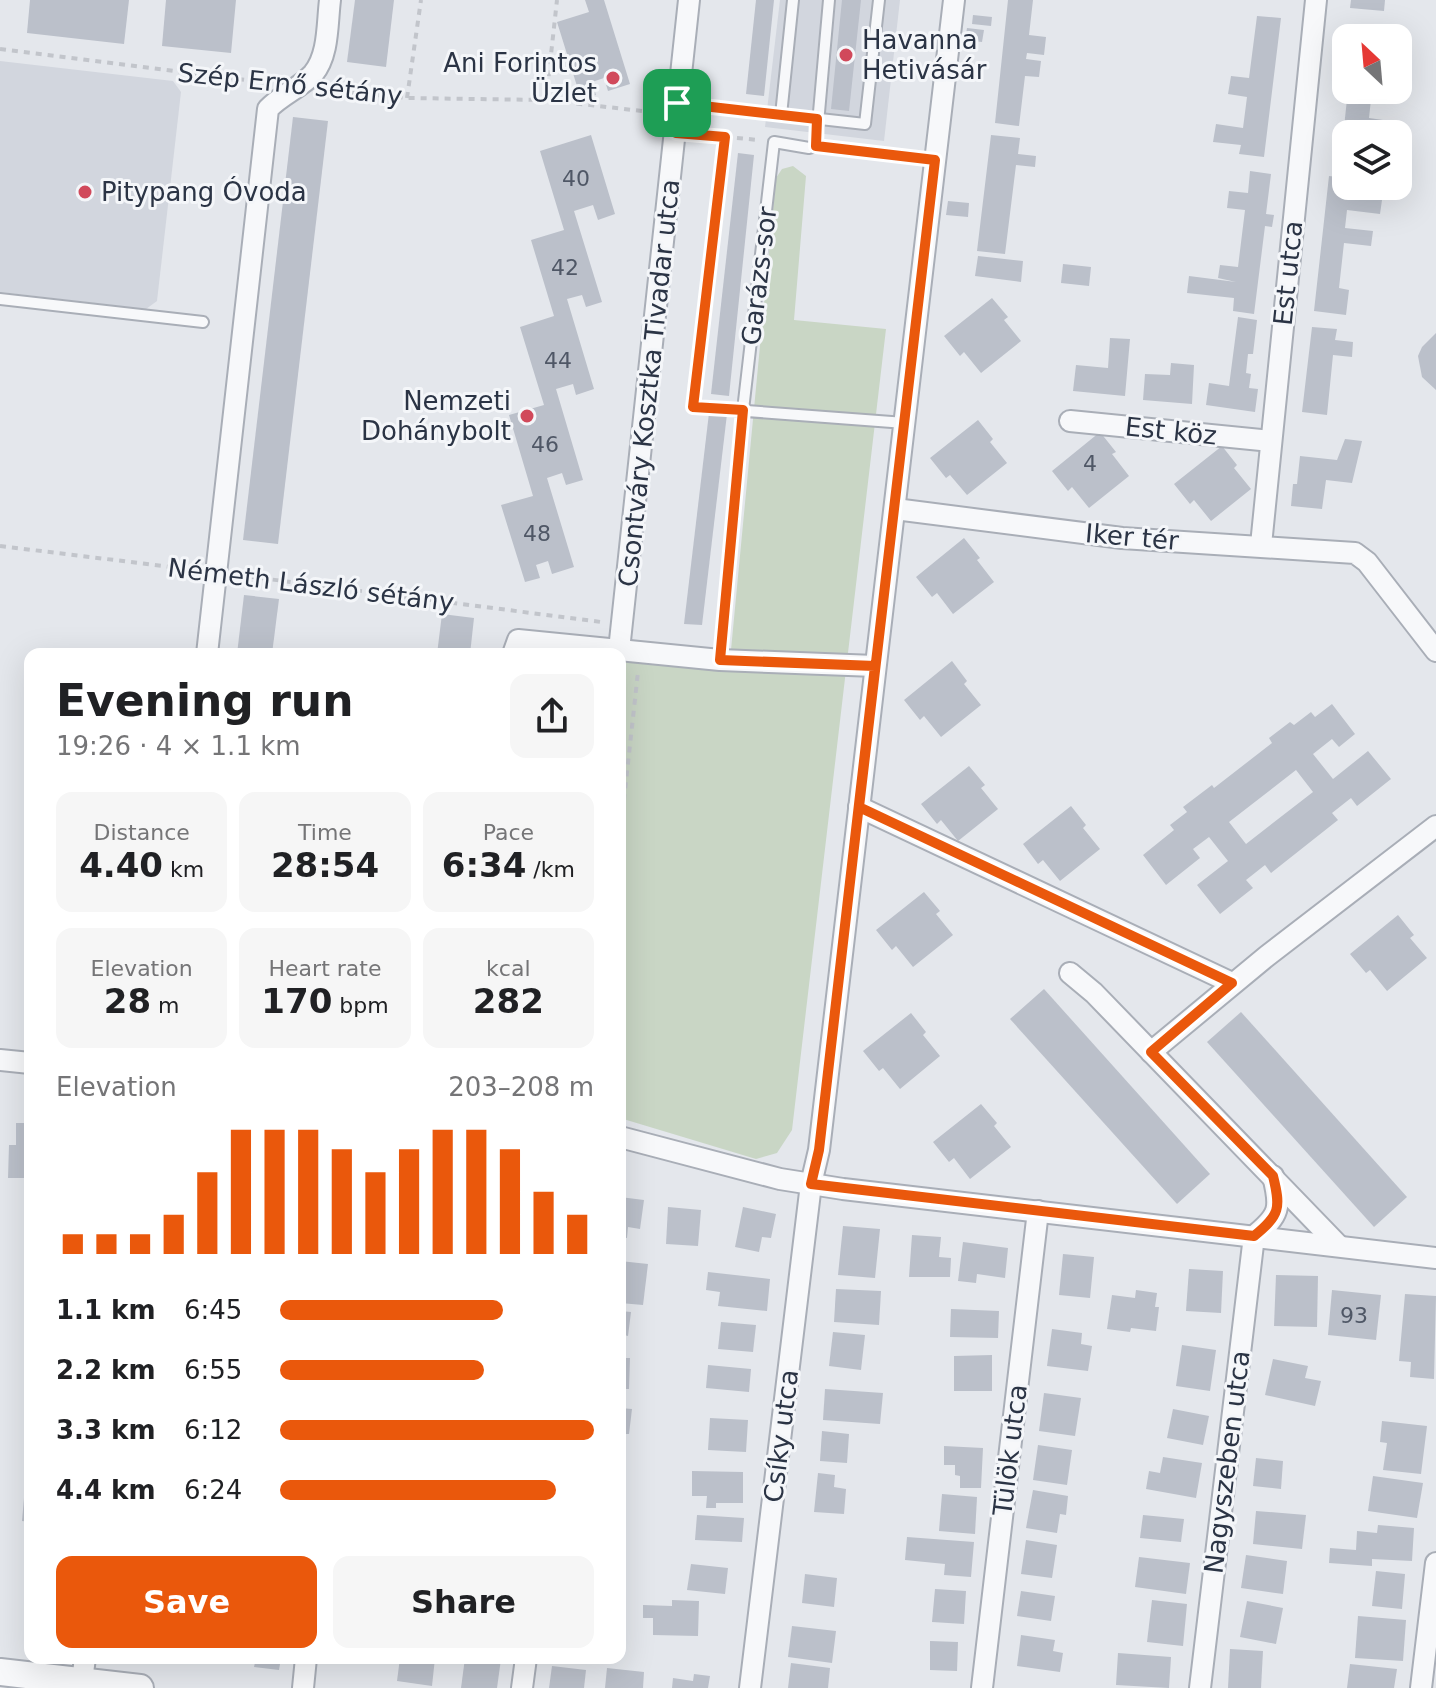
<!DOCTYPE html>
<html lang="en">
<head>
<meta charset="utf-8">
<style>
	body { margin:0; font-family:"DejaVu Sans",sans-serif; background:#f6f6f6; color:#202124; height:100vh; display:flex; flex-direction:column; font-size:30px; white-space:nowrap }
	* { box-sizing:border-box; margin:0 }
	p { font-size:26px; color:#757577 }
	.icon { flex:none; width:44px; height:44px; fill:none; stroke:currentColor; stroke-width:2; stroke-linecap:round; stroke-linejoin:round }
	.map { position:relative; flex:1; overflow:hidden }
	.panel { position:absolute; left:24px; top:648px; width:602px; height:1016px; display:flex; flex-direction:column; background:#fff; border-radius:16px; box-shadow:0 8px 32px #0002 }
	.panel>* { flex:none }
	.needle { width:52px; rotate:334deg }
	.controls { position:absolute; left:1332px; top:24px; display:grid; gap:16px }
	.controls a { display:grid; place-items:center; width:80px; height:80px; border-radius:16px; background:#fff; box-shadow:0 8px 32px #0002; font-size:40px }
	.pin { position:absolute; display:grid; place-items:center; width:68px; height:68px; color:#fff; margin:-34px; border-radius:16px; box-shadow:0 4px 12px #0006 }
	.round { display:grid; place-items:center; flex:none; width:84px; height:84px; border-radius:16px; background:#f6f6f6 }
	.headline { display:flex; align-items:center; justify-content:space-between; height:136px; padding:0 32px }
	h1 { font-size:44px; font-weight:700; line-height:60px }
	.figures { display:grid; grid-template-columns:repeat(3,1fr); gap:12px; height:136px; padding:8px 32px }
	.figures div { display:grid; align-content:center; border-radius:16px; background:#f6f6f6; text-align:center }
	.figures b { font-size:34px; font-weight:700 }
	.figures small { font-size:22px; font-weight:400 }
	.figures p { font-size:22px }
	.chart { height:224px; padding:16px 32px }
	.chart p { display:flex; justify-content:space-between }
	.chart svg { width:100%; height:144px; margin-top:8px; stroke:#ea580c; stroke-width:6 }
	.action { display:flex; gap:16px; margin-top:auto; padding:16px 32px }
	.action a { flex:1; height:92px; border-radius:16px; background:#ea580c; color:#fff; font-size:32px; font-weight:700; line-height:92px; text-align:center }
	.action a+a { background:#f6f6f6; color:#202124 }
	ul { padding:0 32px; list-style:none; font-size:26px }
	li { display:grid; grid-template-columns:128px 96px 1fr; align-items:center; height:60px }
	li i { height:20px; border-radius:10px; background:#ea580c }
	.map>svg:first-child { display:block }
	.built { fill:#d2d6de }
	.green { fill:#c9d6c5 }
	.building { fill:#bbc0ca; fill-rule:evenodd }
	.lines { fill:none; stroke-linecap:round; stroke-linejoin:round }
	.service-casing { stroke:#a9aeb7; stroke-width:14 }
	.minor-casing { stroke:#a9aeb7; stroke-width:24 }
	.tertiary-casing { stroke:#a9aeb7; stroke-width:30 }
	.path { stroke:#c2c5cb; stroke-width:4; stroke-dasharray:6 6; stroke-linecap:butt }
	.service { stroke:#f7f8fa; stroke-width:10 }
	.minor { stroke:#f7f8fa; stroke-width:20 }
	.tertiary { stroke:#f7f8fa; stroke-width:26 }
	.route-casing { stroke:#fff; stroke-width:16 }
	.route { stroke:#ea580c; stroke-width:10 }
	.poi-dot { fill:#d1495b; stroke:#f4f6f9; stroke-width:3 }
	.labels { text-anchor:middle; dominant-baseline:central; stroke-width:6; stroke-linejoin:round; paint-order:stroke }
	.number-label { font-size:22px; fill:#4f5766 }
	.poi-label { font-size:26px; fill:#2b3445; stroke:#f4f6f9; text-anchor:start }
	.street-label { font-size:26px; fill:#2b3445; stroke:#f4f6f9 }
</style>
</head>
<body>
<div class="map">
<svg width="1436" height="1688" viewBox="0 0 1436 1688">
	<rect width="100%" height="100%" fill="#e4e7ec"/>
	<g class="built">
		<path d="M780,0H900L884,141L765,127Z"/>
		<path d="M0,61L173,81L181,92L157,301L146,309L0,292Z"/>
	</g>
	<path class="green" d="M793,166L806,176L794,320L886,329L792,1130L777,1153L756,1159L620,1118V654H557L560,633L731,650L776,178L782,169Z"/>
	<g class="building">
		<path d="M30,0H129L124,44L27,33Z"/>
		<path d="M166,0H236L231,53L162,46Z"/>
		<path d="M355,0H394L386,67L347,62Z"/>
		<path d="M585,0H604L630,84L608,91L604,78L592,82L596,95L581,99L557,22L589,12Z"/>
		<path d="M756,0H774L764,96L746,94Z"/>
		<path d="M842,0H861L849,111L831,109Z"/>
		<path d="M1008,0H1033L1029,35L1046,37L1044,55L1027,53L1026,59L1041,61L1039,77L1025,76L1019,126L995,123Z"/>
		<path d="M1351,0H1385L1384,11L1350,8Z"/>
		<path d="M973,15L992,17L991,26L972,24Z"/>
		<path d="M1257,16L1281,18L1264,157L1239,154L1241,145L1213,142L1216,124L1243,128L1247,97L1228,94L1231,76L1249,78Z"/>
		<path d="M1355,25L1379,28L1377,38H1353Z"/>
		<path d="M967,28L984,30L982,42L965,40Z"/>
		<path d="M1348,90H1372L1369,118L1383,120L1381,134H1346V156L1341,155Z"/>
		<path d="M293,117L328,121L278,544L243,540Z"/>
		<path d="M591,135L615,214L598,220L593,205L574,211L602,302L586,307L582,295L567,299L594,389L576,395L573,384L556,389L583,480L566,485L562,473L547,478L574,567L552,574L548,561L536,565L540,578L525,582L501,505L533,496L509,415L544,405L520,327L554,316L531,240L564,230L540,151Z"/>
		<path d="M991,135L1020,138L1018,154L1036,156L1035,167L1016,165L1005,254L977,251Z"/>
		<path d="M738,153L754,155L729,396L711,394Z"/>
		<path d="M1250,171L1271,174L1266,214L1274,215L1272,227L1265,226L1254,314L1233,311L1234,298L1187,293L1189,276L1236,282L1218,278L1220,265L1238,267L1245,210L1227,208L1229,191L1248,193Z"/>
		<path d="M1329,176L1346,178V186H1350L1349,197L1382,200L1380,214L1347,210L1345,228L1373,231L1371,246L1344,243L1339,288L1349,290L1346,315L1314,311Z"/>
		<path d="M948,201L969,203L968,217L946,215Z"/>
		<path d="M978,256L1023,261L1021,282L975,276Z"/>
		<path d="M1063,264L1091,267L1089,286L1061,283Z"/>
		<path d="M992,298L1008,317L1004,320L1021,341L981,373L964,352L960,356L944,336Z"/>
		<path d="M1238,317L1257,320L1253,354H1248L1246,373L1251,374L1249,388L1258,389L1255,412L1206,405L1209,383L1229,386Z"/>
		<path d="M1312,327L1337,329L1335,340L1353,342L1352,357L1333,355L1327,415L1302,412Z"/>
		<path d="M1436,333V390L1422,377L1418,356L1422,347Z"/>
		<path d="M1110,338L1130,339L1125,396L1073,391L1076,365L1108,368Z"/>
		<path d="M1171,363L1194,365L1192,404L1143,400L1145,374L1170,375Z"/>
		<path d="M709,413L727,414L702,625L684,624Z"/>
		<path d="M978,420L993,439L990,442L1007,463L967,495L950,475L946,478L930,458Z"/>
		<path d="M1100,432L1116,452L1112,454L1129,476L1089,508L1072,487L1068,491L1052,471Z"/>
		<path d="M1345,439L1362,441L1352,483L1326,480L1322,509L1291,506L1293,484H1297L1300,456L1337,460Z"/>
		<path d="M1222,446L1237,465L1234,468L1251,489L1211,521L1194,500L1190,504L1174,484Z"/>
		<path d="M964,538L980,558L977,560L994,582L953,614L937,593L932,597L916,577Z"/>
		<path d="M244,595L279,599L272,654H237Z"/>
		<path d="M442,614L474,618L470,654H437Z"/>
		<path d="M952,661L967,681L964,684L981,705L941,737L924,716L920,720L904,700Z"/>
		<path d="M1332,704L1355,734L1339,747L1332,739L1313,754L1333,779L1368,751L1391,779L1357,806L1351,798L1332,813L1338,820L1271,873L1265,865L1246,880L1253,888L1220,914L1197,885L1228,861L1209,837L1193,849L1200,858L1166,885L1143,855L1174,830L1170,825L1187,812L1183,807L1212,785L1214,788L1272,743L1269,738L1290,722L1294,725L1311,712L1315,717ZM1296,770L1313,792L1246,844L1229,822Z"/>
		<path d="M969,766L985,785L981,788L998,809L958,841L941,820L937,824L921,804Z"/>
		<path d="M1071,806L1086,825L1083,828L1100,849L1060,881L1043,860L1038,864L1023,844Z"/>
		<path d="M924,892L940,911L936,914L953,935L913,967L896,946L892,950L876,930Z"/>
		<path d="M1398,915L1414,935L1410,938L1427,958L1387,991L1370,970L1366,973L1350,954Z"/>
		<path d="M1044,989L1210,1174L1177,1204L1010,1019Z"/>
		<path d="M1241,1012L1407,1197L1374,1227L1207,1042Z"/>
		<path d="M911,1013L926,1032L923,1035L940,1056L900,1089L883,1068L879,1071L863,1051Z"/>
		<path d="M981,1104L997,1123L994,1126L1011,1147L970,1179L954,1158L949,1162L933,1142Z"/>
		<path d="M16,1123H30V1178H8L9,1145H16Z"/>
		<path d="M620,1197L644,1200L640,1229L628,1227L627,1238L620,1237Z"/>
		<path d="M668,1207L701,1210L698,1246L666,1244Z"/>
		<path d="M743,1207L776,1214L771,1238L762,1237L759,1252L735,1247Z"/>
		<path d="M843,1226L880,1229L875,1278L838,1275Z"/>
		<path d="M912,1235L941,1237L939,1257L951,1258L950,1277H909Z"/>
		<path d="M963,1242L1008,1248L1005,1278L977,1274L976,1283L958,1281Z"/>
		<path d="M1063,1254L1094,1257L1090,1298L1059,1295Z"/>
		<path d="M620,1261L648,1264L643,1305L620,1303Z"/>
		<path d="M1189,1269L1223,1271L1221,1313L1186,1311Z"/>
		<path d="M708,1272L770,1279L767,1311L718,1306L720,1292L706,1290Z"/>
		<path d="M1276,1275L1318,1276L1317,1327L1274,1326Z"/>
		<path d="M836,1289L881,1291L879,1325L834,1322Z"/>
		<path d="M1136,1290L1157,1293L1155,1307H1159L1156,1331L1131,1328L1130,1332L1107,1329L1112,1295L1135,1298Z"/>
		<path d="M1332,1290L1381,1295L1376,1340L1328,1335Z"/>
		<path d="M1405,1294L1436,1296L1434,1379L1410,1377L1411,1362L1399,1361Z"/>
		<path d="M951,1309L999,1311L998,1338L950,1337Z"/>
		<path d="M620,1311L631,1312L628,1336L620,1334Z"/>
		<path d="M721,1322L756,1325L753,1352L718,1349Z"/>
		<path d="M1052,1329L1082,1333L1081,1344L1092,1346L1088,1371L1047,1366Z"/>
		<path d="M833,1332L865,1335L861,1370L829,1366Z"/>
		<path d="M1182,1345L1216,1350L1210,1391L1176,1386Z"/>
		<path d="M992,1355V1391H954V1356Z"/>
		<path d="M620,1358H630L629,1389H620Z"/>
		<path d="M1273,1359L1308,1366L1305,1378L1321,1381L1315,1406L1265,1395Z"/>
		<path d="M708,1365L751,1369L749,1392L706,1388Z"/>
		<path d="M825,1389L883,1393L880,1424L823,1420Z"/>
		<path d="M1044,1393L1081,1398L1075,1436L1039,1431Z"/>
		<path d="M620,1408L632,1409L629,1434H620Z"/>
		<path d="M1173,1409L1209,1416L1203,1445L1167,1438Z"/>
		<path d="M710,1418L748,1420L746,1452L708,1450Z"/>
		<path d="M1382,1421L1427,1426L1421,1474L1383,1470L1387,1443L1380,1442Z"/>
		<path d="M822,1431L849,1434L847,1463L820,1461Z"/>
		<path d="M1038,1445L1072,1450L1067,1485L1033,1480Z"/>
		<path d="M944,1446L983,1448L981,1488H960V1476L955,1475V1465H944Z"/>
		<path d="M1163,1457L1202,1463L1196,1498L1146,1489L1149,1471L1160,1473Z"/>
		<path d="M1256,1458L1283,1461L1281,1489L1253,1486Z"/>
		<path d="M692,1471L743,1472V1503H716V1508H706L707,1496H692Z"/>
		<path d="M818,1473L835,1475L834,1487L846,1489L844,1514L814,1512Z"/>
		<path d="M1373,1476L1423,1483L1417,1518L1368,1511Z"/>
		<path d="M25,1487H30V1522L22,1521Z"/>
		<path d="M1033,1490L1068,1496L1066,1515L1060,1514L1057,1533L1026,1528Z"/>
		<path d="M942,1494L977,1497L975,1534L939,1531Z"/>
		<path d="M1256,1511L1306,1515L1302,1549L1253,1544Z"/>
		<path d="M697,1515L744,1518L742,1542L695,1540Z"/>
		<path d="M1143,1515L1184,1519L1181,1542L1140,1538Z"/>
		<path d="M1378,1525L1414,1528L1412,1561L1372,1559V1566L1329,1563L1330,1548L1356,1550L1357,1531L1377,1533Z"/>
		<path d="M907,1537L974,1542L971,1577L944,1575L945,1564L905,1560Z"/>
		<path d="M1026,1540L1057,1545L1052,1578L1021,1574Z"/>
		<path d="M1246,1555L1287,1561L1283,1594L1241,1588Z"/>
		<path d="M1139,1557L1190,1563L1186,1594L1135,1587Z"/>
		<path d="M691,1564L728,1568L725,1594L687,1590Z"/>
		<path d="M1376,1571L1405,1574L1402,1609L1372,1606Z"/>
		<path d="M805,1574L837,1578L834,1607L802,1603Z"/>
		<path d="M935,1589L966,1591L964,1624L932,1622Z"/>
		<path d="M1021,1591L1055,1596L1051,1621L1017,1616Z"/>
		<path d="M672,1600L699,1601L698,1636L653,1635V1618H643V1605L672,1606Z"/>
		<path d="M1152,1600L1187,1604L1183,1646L1147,1642Z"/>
		<path d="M1247,1601L1283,1608L1276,1644L1240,1637Z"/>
		<path d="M1358,1616L1406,1620L1403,1661L1355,1658Z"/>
		<path d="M792,1626L836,1631L832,1663L788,1657Z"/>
		<path d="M1021,1635L1055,1640L1053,1651L1063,1653L1060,1672L1017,1666Z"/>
		<path d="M930,1641L958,1642L957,1671L930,1670Z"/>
		<path d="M1230,1649L1263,1651L1261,1688H1228Z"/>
		<path d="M1118,1653L1171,1657L1169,1688L1116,1685Z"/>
		<path d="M256,1658H281L279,1670L254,1667Z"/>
		<path d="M400,1658H435L432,1686L397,1681Z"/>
		<path d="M465,1658L501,1659L497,1688H461Z"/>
		<path d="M791,1663L830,1668L828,1688H788Z"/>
		<path d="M1350,1664L1397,1669L1394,1688H1347Z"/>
		<path d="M552,1666L586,1670L584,1688H549Z"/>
		<path d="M607,1668L644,1672L643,1688H605Z"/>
		<path d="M694,1674L710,1676L708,1688H672L673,1678L693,1681Z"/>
	</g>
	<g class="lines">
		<g class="service-casing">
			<g id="service">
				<path d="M677,103L865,124L879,0"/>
				<path d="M781,115L793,0"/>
				<path d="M816,146L829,0"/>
				<path d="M0,299L203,322"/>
				<path d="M693,407L905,423"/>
				<path d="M720,660L743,410L774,142L809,148L816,146L935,160"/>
			</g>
		</g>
		<g class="minor-casing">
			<g id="minor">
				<path d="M1070,421L1271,441"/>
				<path d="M895,509L1122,538L1355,553L1367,562L1436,651"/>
				<path d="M1261,545L1316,0"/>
				<path d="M619,650L689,0"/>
				<path d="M207,654L268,109C281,95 300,88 313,74C329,55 327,24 330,0"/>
				<path d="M513,654L518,640L720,660L875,666"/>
				<path d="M859,807L1232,983"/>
				<path d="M1070,973L1094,993L1339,1246"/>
				<path d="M1151,1052L1267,956L1436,826"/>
				<path d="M0,1060L30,1063"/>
				<path d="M620,1137L780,1179L843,1189L1436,1258"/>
				<path d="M81,1688L85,1658"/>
				<path d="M303,1688L306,1658"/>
				<path d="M522,1688L526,1658"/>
				<path d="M750,1688L811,1184L819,1150L954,0"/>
				<path d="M982,1688L1038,1211"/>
				<path d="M1200,1688L1254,1236C1280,1215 1281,1208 1273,1176"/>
				<path d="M1421,1688L1436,1563"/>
			</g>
		</g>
		<g class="tertiary-casing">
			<path id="tertiary" d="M0,1672L140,1688"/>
		</g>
		<g class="path">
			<path d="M0,49L269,83"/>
			<path d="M325,90L407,98L546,100L659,113"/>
			<path d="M407,98L421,0"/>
			<path d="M546,100L557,0"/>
			<path d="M692,135L725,137L695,393"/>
			<path d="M725,137L759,140"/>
			<path d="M0,546L196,570"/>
			<path d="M237,575L601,622"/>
			<path d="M620,836L638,672"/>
		</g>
		<use href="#service" class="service"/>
		<use href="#minor" class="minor"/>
		<use href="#tertiary" class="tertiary"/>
	</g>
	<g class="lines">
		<g class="route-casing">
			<path id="route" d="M677,103L676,133L725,137L693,407L743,410L720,660L875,666L819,1150L811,1184L1254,1236C1280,1215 1281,1208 1273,1176L1151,1052L1232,983L859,807L935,160L816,146L817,119L677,103"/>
		</g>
		<use href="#route" class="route"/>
	</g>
	<g class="poi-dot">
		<circle cx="846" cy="55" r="8"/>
		<circle cx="613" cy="78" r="8"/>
		<circle cx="85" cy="192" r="8"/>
		<circle cx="527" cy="416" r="8"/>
	</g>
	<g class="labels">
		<g class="number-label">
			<text x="576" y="178">40</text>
			<text x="565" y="267">42</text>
			<text x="558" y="360">44</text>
			<text x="545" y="444">46</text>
			<text x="1090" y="463">4</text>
			<text x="537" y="533">48</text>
			<text x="1354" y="1315">93</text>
		</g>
		<g class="poi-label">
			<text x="862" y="40">Havanna<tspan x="862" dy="30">Hetivásár</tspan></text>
			<text x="597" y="63" text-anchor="end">Ani Forintos<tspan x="597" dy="30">Üzlet</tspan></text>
			<text x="101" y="192">Pitypang Óvoda</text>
			<text x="511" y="401" text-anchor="end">Nemzeti<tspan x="511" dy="30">Dohánybolt</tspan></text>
		</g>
		<g class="street-label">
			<text transform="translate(290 84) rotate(6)">Szép Ernő sétány</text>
			<text transform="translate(1288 273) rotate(-84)">Est utca</text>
			<text transform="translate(759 276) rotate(-83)">Garázs-sor</text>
			<text transform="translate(649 383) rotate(-84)">Csontváry Kosztka Tivadar utca</text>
			<text transform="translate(1171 431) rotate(6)">Est köz</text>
			<text transform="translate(1132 537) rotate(5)">Iker tér</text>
			<text transform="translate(311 585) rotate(7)">Németh László sétány</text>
			<text transform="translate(781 1436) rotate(-83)">Csíky utca</text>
			<text transform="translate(1010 1450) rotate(-83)">Tülök utca</text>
			<text transform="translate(1227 1462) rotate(-83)">Nagyszeben utca</text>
		</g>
	</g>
</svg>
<div class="controls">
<a><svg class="needle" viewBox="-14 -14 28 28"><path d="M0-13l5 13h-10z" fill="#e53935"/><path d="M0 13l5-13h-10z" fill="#757577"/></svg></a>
<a><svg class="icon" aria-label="layers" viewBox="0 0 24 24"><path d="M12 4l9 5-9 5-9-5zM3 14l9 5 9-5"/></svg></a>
</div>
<div class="pin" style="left:677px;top:103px;background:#1e9e55"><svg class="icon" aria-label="arrive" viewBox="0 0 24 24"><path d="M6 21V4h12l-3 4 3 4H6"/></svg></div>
<section class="panel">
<div class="headline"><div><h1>Evening run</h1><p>19:26 · 4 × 1.1 km</p></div><a class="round"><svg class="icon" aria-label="share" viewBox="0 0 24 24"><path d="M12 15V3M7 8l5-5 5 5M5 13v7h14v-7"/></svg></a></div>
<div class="figures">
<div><p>Distance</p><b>4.40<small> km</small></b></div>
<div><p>Time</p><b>28:54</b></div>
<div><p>Pace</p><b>6:34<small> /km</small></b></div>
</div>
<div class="figures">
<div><p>Elevation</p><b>28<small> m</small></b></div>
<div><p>Heart rate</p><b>170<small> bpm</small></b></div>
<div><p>kcal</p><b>282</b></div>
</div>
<div class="chart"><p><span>Elevation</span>203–208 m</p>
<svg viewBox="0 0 160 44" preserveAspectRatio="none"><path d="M5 44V38M15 44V38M25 44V38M35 44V32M45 44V19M55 44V6M65 44V6M75 44V6M85 44V12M95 44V19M105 44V12M115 44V6M125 44V6M135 44V12M145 44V25M155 44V32"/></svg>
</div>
<ul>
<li><b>1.1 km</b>6:45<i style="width:71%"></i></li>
<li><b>2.2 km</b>6:55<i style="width:65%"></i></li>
<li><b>3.3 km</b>6:12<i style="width:100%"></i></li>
<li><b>4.4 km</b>6:24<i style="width:88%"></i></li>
</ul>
<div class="action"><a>Save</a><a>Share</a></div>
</section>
</div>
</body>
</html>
